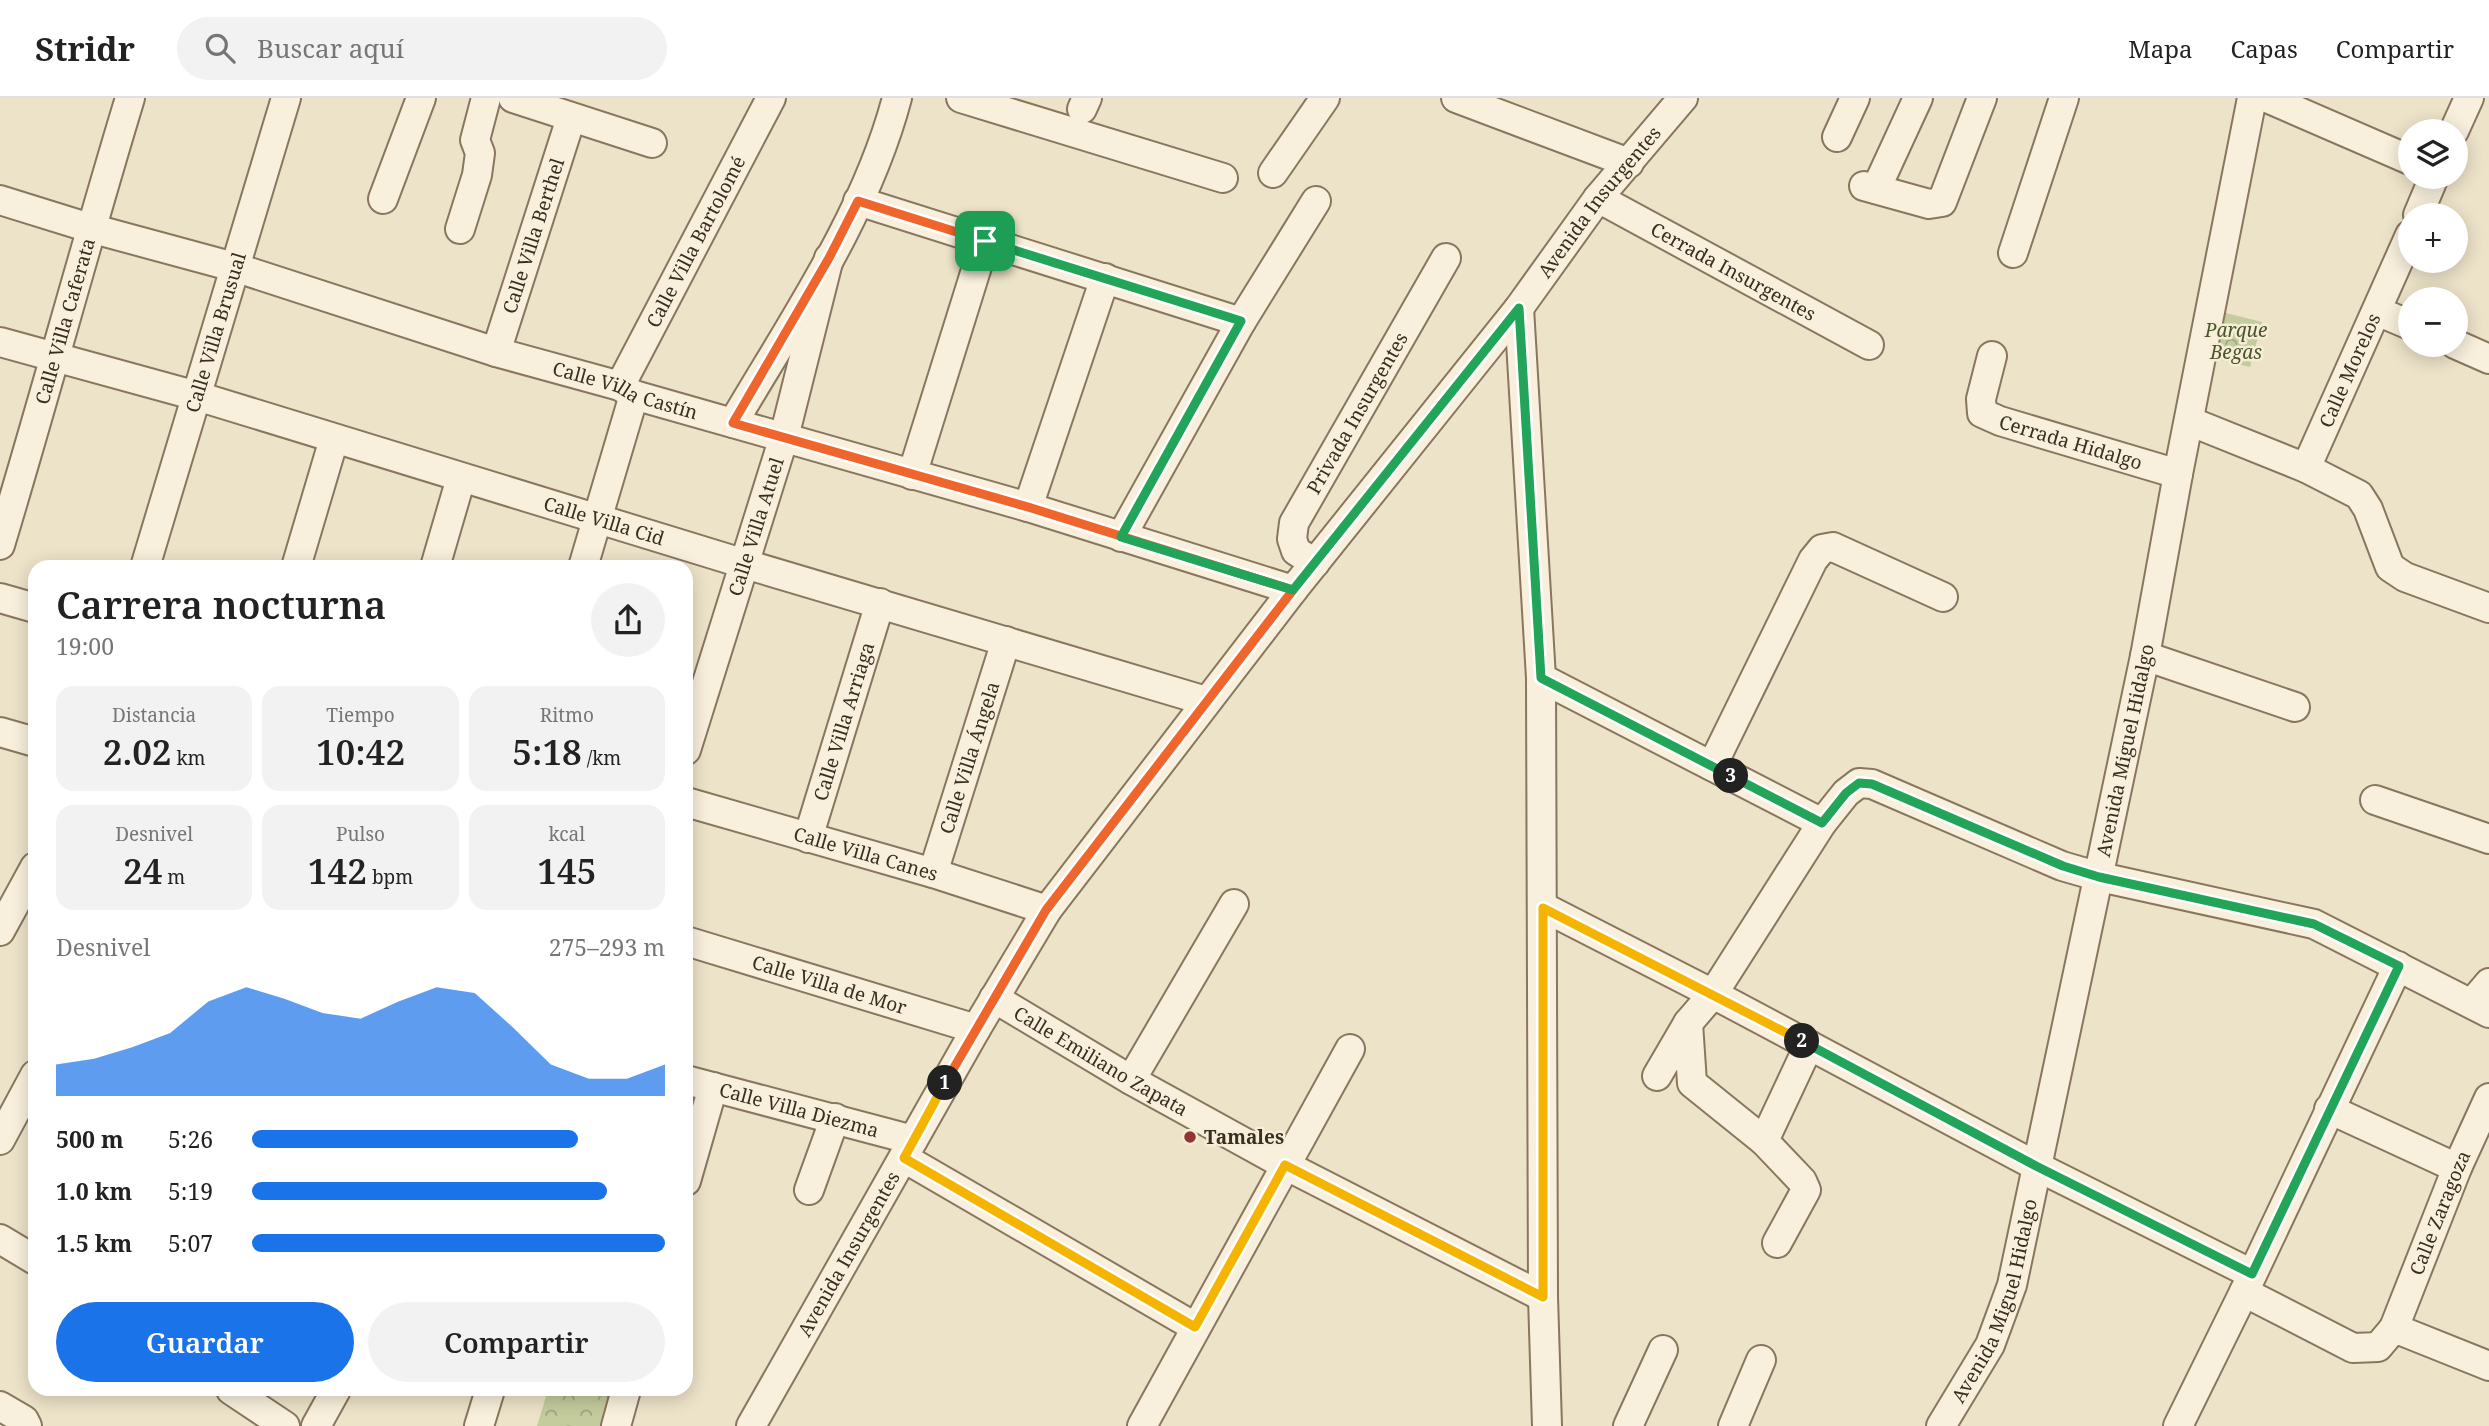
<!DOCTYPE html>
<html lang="es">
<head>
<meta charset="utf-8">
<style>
	body { margin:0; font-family:"Noto Serif",serif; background:#f2f2f2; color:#222; height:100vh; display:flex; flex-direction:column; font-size:26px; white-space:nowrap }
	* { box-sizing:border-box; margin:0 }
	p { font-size:23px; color:#767676 }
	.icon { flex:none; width:38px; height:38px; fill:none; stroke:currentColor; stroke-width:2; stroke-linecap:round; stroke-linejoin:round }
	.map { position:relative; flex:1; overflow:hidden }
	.panel { position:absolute; left:28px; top:462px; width:665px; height:836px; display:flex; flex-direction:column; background:#fff; border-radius:21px; box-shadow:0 4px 18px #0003 }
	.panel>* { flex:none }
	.buttons { position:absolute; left:2398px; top:21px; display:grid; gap:14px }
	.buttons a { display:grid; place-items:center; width:70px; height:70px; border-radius:50%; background:#fff; box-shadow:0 4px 18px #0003; font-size:35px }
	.pin { position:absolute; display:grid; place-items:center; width:60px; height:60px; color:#fff; margin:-30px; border-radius:14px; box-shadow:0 4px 10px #0006 }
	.km { position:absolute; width:35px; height:35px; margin:-18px; border-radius:50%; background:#222; color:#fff; font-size:19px; line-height:35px; text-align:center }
	.round { display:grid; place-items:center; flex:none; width:74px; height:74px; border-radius:37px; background:#f2f2f2 }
	.overview { display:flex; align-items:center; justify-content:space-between; height:119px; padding:0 28px }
	h1 { font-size:38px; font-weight:600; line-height:52px }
	.figures { display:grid; grid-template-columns:repeat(3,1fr); gap:10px; height:119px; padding:7px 28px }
	.figures div { display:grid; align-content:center; border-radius:18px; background:#f2f2f2; text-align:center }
	.figures b { font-size:35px; font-weight:600 }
	.figures small { font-size:19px; font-weight:400 }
	.figures p { font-size:19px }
	.chart { height:196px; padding:14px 28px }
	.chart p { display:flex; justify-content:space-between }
	.chart svg { width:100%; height:126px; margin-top:7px; fill:#1a73e8; opacity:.7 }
	.action { display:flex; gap:14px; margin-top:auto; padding:14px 28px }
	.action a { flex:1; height:80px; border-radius:42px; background:#1a73e8; color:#fff; font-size:28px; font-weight:600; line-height:80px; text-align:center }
	.action a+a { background:#f2f2f2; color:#222 }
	ul { padding:0 28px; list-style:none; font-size:23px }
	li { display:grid; grid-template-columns:112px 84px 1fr; align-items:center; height:52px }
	li i { height:18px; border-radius:9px; background:#1a73e8 }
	header { display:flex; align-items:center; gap:42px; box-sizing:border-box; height:98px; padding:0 35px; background:#fff; border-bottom:2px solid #e0e0e0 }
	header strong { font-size:33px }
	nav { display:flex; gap:38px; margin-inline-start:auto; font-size:24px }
	.search { width:490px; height:63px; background:#f2f2f2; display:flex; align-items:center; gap:18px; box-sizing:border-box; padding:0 24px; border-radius:38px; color:#767676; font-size:26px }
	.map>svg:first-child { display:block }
	.park { fill:url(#park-crowns) }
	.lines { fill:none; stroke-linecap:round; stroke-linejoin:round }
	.minor-casing { stroke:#89765e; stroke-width:32 }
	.minor { stroke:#f8f0dc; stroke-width:28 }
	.split-1-casing { stroke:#fff; stroke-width:14 }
	.split-2-casing { stroke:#fff; stroke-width:14 }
	.split-3-casing { stroke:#fff; stroke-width:14 }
	.split-4-casing { stroke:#fff; stroke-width:14 }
	.split-1 { stroke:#f0652b; stroke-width:9 }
	.split-2 { stroke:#f5b400; stroke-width:9 }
	.split-3 { stroke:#22a559; stroke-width:9 }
	.split-4 { stroke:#22a559; stroke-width:9 }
	.poi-dot { fill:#953330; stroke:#f5edd8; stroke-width:2.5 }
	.labels { text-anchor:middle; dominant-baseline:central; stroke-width:5; stroke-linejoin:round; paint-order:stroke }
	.street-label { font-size:19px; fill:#3a2e21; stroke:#f5edd8 }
	.park-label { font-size:19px; font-style:italic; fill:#495528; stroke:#f5edd8 }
	.poi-label { font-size:19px; font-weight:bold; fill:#3a2e21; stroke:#f5edd8; text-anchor:start }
</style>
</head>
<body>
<header>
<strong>Stridr</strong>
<div class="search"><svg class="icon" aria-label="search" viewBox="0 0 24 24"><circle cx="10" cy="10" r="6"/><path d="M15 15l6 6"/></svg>Buscar aquí</div>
<nav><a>Mapa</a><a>Capas</a><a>Compartir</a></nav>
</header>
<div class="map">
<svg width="2489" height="1328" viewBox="0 0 2489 1328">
	<defs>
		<pattern id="park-crowns" width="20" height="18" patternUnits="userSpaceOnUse" patternTransform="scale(1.75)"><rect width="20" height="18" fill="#c4cb9c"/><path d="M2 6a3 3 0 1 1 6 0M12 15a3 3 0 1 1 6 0" fill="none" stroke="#a0a57f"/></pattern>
	</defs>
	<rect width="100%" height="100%" fill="#ede3c9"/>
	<g class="park">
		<path d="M2222,214L2262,224L2250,269L2212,260Z"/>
		<path d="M548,1292H590L616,1298L606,1328H537Z"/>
	</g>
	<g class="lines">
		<g class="minor-casing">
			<g id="minor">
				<path d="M513,0L652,45"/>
				<path d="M961,0L1223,80"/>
				<path d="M1456,0L1629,65"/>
				<path d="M2267,0L2410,62"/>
				<path d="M1082,11L1087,0"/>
				<path d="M2454,33L2469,0"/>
				<path d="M1837,39L1855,0"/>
				<path d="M1273,75L1325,0"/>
				<path d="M1864,88L1929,106L1942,104L1982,0"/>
				<path d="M1876,91L1918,0"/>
				<path id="s1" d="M1598,100L1869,247"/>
				<path d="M383,101L421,0"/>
				<path id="s2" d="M0,102L90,130L234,169L496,254L620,288L634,297L1028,409L1293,492"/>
				<path d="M858,103L1241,224"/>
				<path d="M2418,117L2434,79"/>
				<path d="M460,131L477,77L480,55L475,42L486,0"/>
				<path d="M2013,155L2064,0"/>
				<path d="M1519,210L1541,580L1543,1199L1547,1328"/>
				<path d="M2377,213L2410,227"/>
				<path id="s3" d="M0,244L197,298L745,466L1206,603"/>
				<path d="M2455,246L2489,261"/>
				<path id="s4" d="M496,254L571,20"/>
				<path id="s5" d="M1992,258L1981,301L1982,315L2000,323L2178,376"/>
				<path id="s6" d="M620,288L771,0"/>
				<path d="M2189,323L2306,370L2359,397L2368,411L2390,469L2405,479L2489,510"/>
				<path d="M733,325C794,221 866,117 897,0"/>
				<path id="s7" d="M2306,370L2410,137"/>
				<path d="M912,377L985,143"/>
				<path d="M1028,409L1105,180"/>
				<path d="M1121,439L1241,224L1316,103"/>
				<path id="s8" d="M0,447C45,298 85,148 130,0"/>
				<path id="s9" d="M1315,465L1296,453L1292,441L1294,425L1446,160"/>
				<path id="s10" d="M145,469L286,0"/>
				<path d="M296,469L334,341"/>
				<path d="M435,469L461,380"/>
				<path d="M583,469L634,297"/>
				<path d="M0,500L35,510"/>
				<path d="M2145,558L2295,609"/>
				<path d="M1541,580L1822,725L1846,695L1859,685L1872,686L2062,768L2100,779L2314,826L2489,915"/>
				<path d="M0,634L35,644"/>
				<path id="s11" d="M686,652L784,339L829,160"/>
				<path d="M1712,668L1813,462L1822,451L1833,449L1943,499"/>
				<path d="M2375,702L2489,741"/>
				<path id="s12" d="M686,704L933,775L1047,812"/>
				<path id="s13" d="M808,740L880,505"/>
				<path id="s14" d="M933,775L1006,543"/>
				<path d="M1543,809L1713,896L2036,1068L2252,1176"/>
				<path d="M0,833L35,769"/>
				<path id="s15" d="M686,843L976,931"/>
				<path id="s16" d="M994,900L1131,982L1285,1067L1543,1199"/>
				<path d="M2472,905L2489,885"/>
				<path d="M1688,925L1692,985L1764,1043"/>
				<path d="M1657,978L1688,925L1713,896L1822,725"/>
				<path id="s17" d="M686,982L913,1042"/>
				<path d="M1131,982L1234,806"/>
				<path d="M2329,1011L2457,1070"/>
				<path d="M0,1042L35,977"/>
				<path d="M904,1060L1195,1229"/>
				<path d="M686,1083L713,989"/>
				<path d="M809,1092L835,1020"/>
				<path d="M0,1141L35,1162"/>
				<path d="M1777,1145L1806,1092L1802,1083L1764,1043L1809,947"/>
				<path d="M2244,1194L2353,1250L2378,1249L2394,1230L2489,1268"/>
				<path id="s18" d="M2394,1230L2457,1070L2489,1000"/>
				<path d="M231,1292L285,1328"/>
				<path d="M0,1308L24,1322L27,1328"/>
				<path d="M316,1328L336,1292"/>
				<path d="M479,1328L490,1292"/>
				<path d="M616,1328L626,1292"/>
				<path id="s19" d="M751,1328L976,931L1047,812L1293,492L1519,210L1598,100L1683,0"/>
				<path d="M1142,1328L1350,951"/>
				<path d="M1628,1328L1663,1252"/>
				<path d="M1733,1328L1761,1262"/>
				<path id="s20" d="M1941,1328L1990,1247L2012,1187L2145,558L2178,376L2252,0"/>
				<path d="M2178,1328L2244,1194L2398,868"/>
			</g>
		</g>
		<use href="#minor" class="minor"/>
	</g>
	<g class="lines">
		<g class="split-1-casing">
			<path id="split-1" d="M945,985L1046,812L1293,492L1028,409L733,325L829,160L858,103L985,143"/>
		</g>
		<g class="split-2-casing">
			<path id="split-2" d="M945,985L904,1060L1195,1229L1285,1067L1543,1199V810L1802,943"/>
		</g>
		<g class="split-3-casing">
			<path id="split-3" d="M1731,678L1822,725L1846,695L1859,685L1872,686L2063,768L2099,779L2314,826L2399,868L2252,1176L2036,1068L1802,943"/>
		</g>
		<g class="split-4-casing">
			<path id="split-4" d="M985,143L1241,223L1121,439L1293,492L1519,210L1541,580L1731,678"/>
		</g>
		<use href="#split-1" class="split-1"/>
		<use href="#split-2" class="split-2"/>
		<use href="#split-3" class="split-3"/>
		<use href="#split-4" class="split-4"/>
	</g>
	<circle class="poi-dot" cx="1190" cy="1039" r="7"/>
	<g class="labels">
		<g class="street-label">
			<text stroke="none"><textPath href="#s19" startOffset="1493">Avenida Insurgentes</textPath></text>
			<text stroke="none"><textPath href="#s4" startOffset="122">Calle Villa Berthel</textPath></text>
			<text stroke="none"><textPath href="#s6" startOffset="163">Calle Villa Bartolomé</textPath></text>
			<text stroke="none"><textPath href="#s1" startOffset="154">Cerrada Insurgentes</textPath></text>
			<text stroke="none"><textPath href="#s8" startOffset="233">Calle Villa Caferata</textPath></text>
			<text stroke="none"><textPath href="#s10" startOffset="245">Calle Villa Brusual</textPath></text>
			<text stroke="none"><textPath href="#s7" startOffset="107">Calle Morelos</textPath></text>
			<text stroke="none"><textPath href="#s2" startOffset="654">Calle Villa Castín</textPath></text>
			<text stroke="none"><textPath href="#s9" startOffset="178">Privada Insurgentes</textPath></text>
			<text stroke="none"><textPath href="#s5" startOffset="152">Cerrada Hidalgo</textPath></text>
			<text stroke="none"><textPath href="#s3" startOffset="630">Calle Villa Cid</textPath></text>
			<text stroke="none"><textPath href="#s11" startOffset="234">Calle Villa Atuel</textPath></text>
			<text stroke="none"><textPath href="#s13" startOffset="122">Calle Villa Arriaga</textPath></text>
			<text stroke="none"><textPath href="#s20" startOffset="705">Avenida Miguel Hidalgo</textPath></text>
			<text stroke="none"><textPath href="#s14" startOffset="121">Calle Villa Ángela</textPath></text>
			<text stroke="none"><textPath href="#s12" startOffset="187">Calle Villa Canes</textPath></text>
			<text stroke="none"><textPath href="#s15" startOffset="150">Calle Villa de Mor</textPath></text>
			<text stroke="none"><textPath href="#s16" startOffset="124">Calle Emiliano Zapata</textPath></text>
			<text stroke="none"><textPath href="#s17" startOffset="117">Calle Villa Diezma</textPath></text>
			<text stroke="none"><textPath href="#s18" startOffset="124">Calle Zaragoza</textPath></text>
			<text stroke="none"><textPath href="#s19" startOffset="198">Avenida Insurgentes</textPath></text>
			<text stroke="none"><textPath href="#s20" startOffset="138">Avenida Miguel Hidalgo</textPath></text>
		</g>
		<g class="park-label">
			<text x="2236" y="232">Parque<tspan x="2236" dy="22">Begas</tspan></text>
		</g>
		<g class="poi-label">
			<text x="1204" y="1039">Tamales</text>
		</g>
	</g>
</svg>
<div class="buttons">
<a><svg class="icon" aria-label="layers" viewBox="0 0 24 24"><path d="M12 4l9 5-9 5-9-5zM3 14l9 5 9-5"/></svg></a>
<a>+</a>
<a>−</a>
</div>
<div class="pin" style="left:985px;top:143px;background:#1e9e55"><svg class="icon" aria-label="arrive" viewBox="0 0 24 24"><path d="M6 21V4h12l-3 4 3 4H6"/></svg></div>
<b class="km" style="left:945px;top:985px">1</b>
<b class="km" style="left:1802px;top:943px">2</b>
<b class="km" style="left:1731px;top:678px">3</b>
<section class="panel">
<div class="overview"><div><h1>Carrera nocturna</h1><p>19:00</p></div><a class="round"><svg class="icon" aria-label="share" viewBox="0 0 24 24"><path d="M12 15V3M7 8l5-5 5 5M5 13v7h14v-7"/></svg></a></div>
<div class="figures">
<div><p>Distancia</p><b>2.02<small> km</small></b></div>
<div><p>Tiempo</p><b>10:42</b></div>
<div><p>Ritmo</p><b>5:18<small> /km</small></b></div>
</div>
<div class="figures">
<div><p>Desnivel</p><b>24<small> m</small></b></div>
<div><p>Pulso</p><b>142<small> bpm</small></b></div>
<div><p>kcal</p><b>145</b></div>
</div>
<div class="chart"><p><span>Desnivel</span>275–293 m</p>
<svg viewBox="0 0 160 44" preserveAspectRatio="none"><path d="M0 44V33L10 31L20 27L30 22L40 11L50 6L60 10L70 15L80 17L90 11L100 6L110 8L120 20L130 33L140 38L150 38L160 33V44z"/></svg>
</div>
<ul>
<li><b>500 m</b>5:26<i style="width:79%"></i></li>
<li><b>1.0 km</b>5:19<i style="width:86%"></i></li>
<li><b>1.5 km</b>5:07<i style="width:100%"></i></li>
</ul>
<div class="action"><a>Guardar</a><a>Compartir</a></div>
</section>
</div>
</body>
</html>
